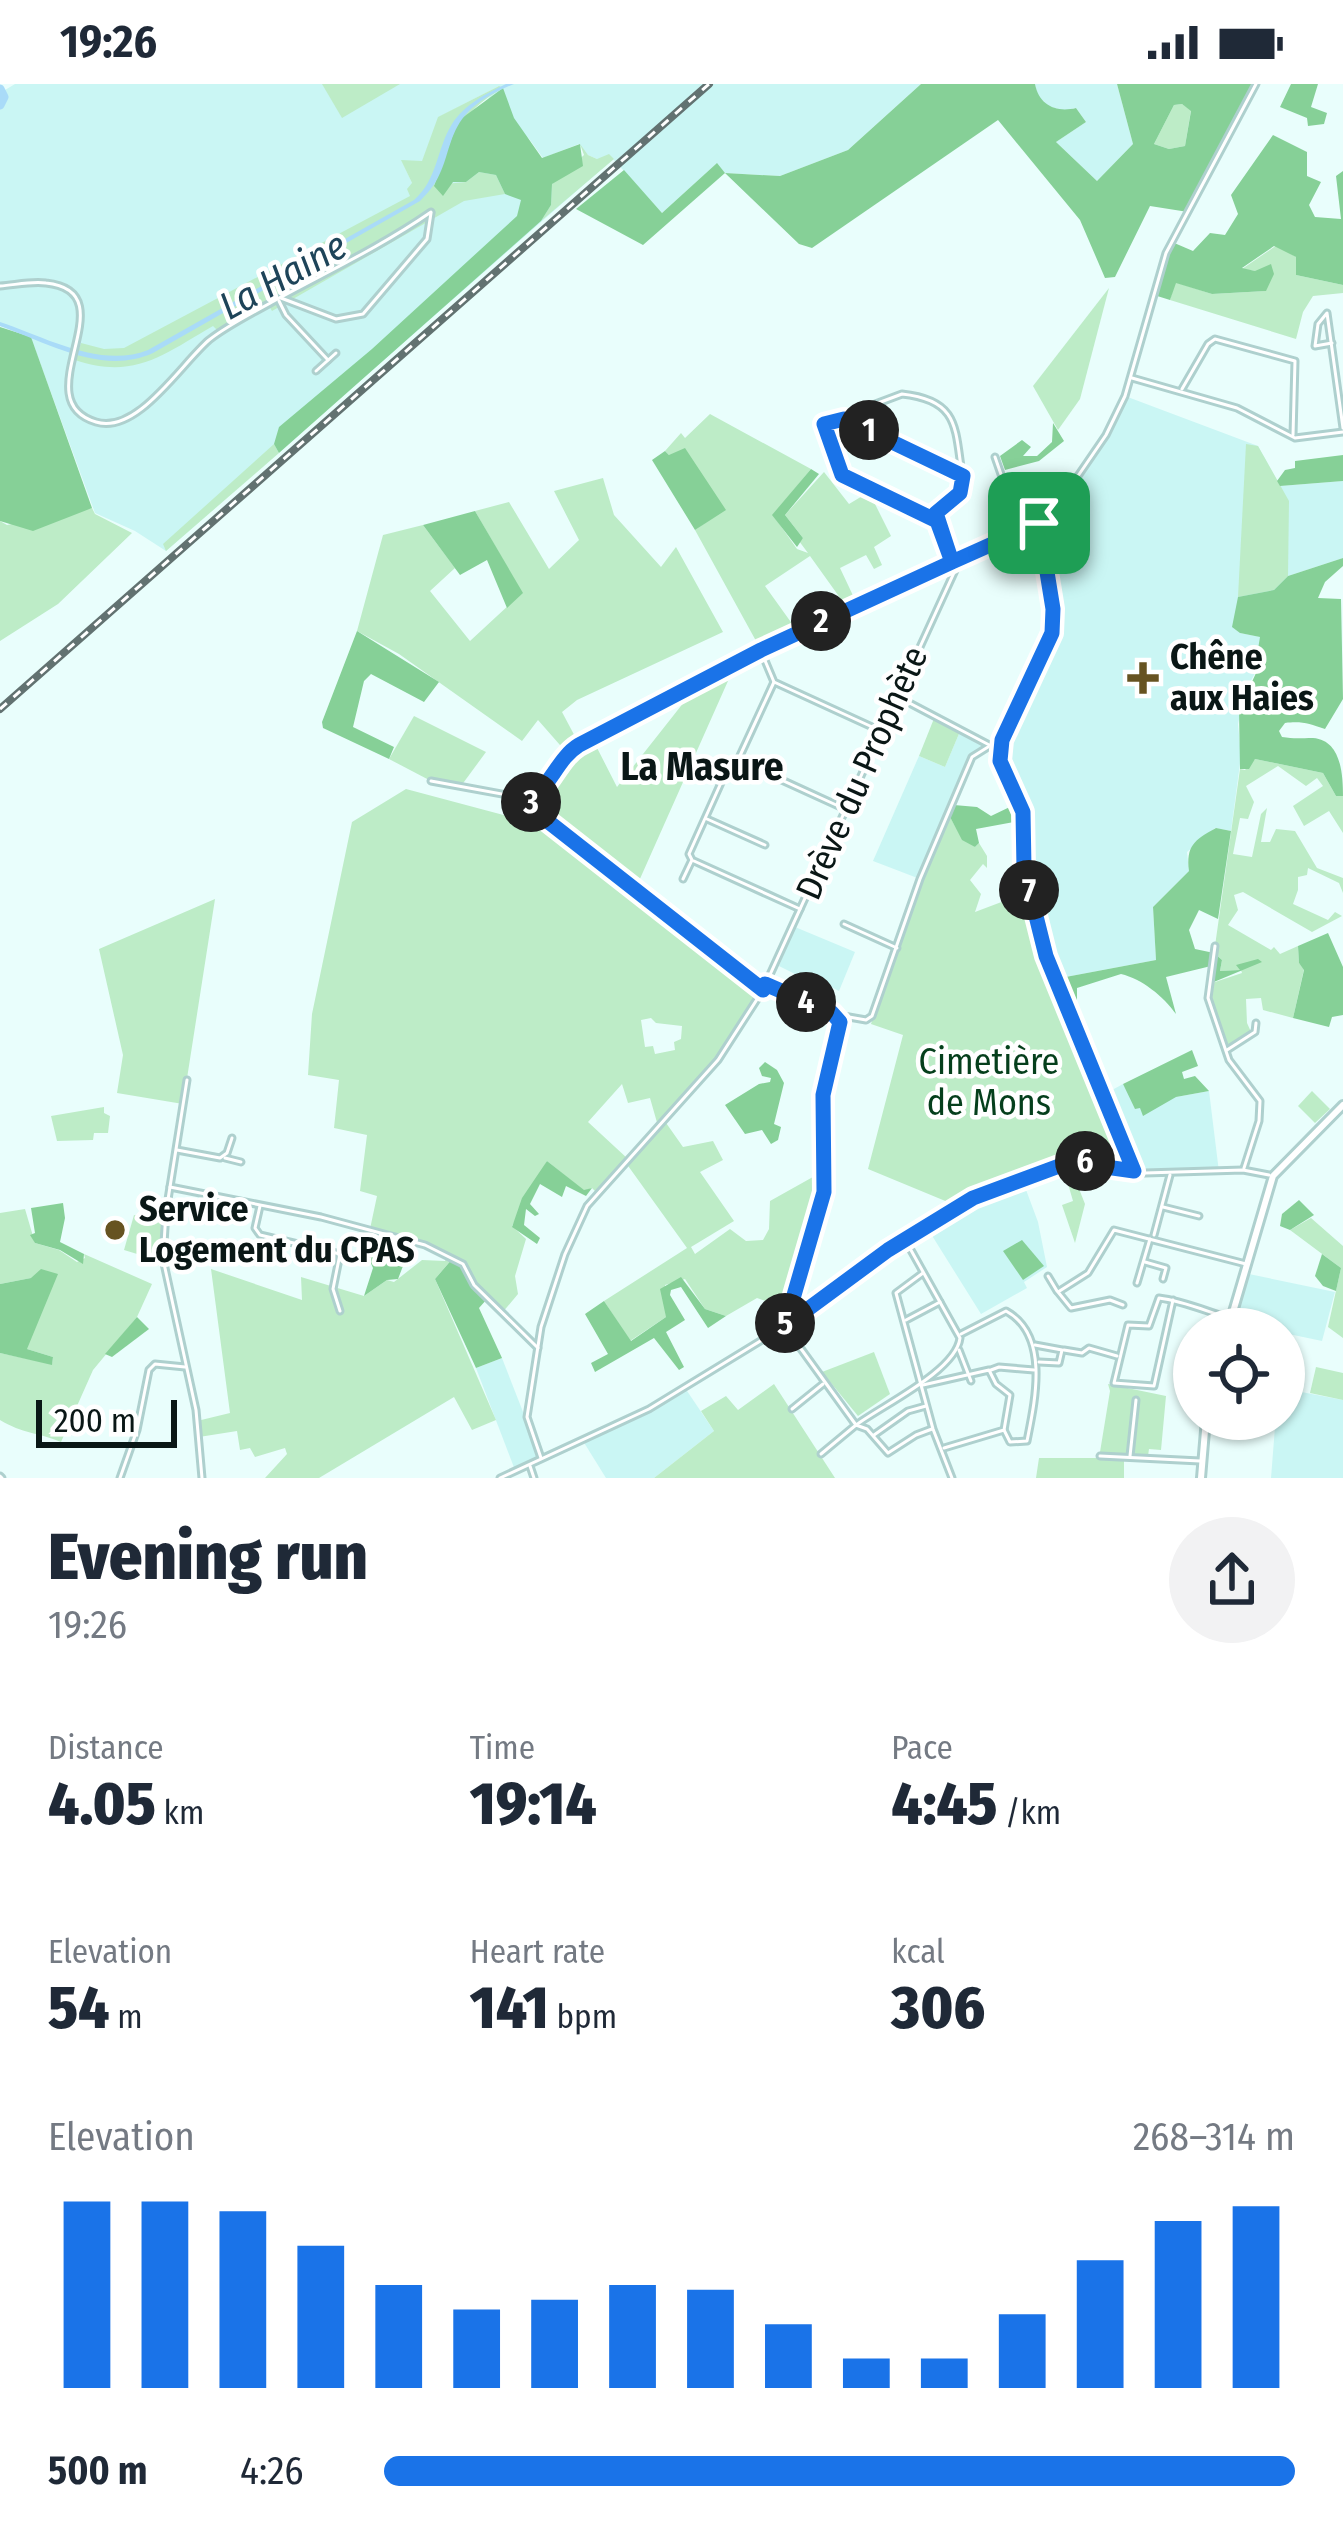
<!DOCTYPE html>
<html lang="en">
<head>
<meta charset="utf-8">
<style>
	body { margin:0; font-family:"Fira Sans Condensed",sans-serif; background:#f2f2f3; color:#1f2937; height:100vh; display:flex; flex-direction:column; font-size:45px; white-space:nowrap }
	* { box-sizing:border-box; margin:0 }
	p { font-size:39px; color:#747a83 }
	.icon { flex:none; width:66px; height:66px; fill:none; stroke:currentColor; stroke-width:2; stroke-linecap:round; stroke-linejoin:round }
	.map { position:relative; height:1394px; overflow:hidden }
	.panel { display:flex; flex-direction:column; background:#fff; flex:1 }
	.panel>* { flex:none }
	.tools { position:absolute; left:1173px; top:1224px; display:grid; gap:24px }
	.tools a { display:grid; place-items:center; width:132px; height:132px; border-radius:50%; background:#fff; box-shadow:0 3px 9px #0004; font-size:60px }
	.scale { position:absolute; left:36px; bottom:30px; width:141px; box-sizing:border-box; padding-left:12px; border:6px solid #0a1716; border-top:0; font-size:33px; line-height:42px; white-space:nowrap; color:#0a1716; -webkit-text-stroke:9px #fff; paint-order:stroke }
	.pin { position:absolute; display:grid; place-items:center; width:102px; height:102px; color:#fff; margin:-51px; border-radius:24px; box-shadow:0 6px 18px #0006 }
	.km { position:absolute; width:60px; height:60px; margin:-30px; border-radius:50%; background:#222; color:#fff; font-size:33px; line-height:60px; text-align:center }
	.round { display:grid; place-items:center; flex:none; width:126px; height:126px; border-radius:63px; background:#f2f2f3 }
	.headline { display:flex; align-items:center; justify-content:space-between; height:204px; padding:0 48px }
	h1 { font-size:66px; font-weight:800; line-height:90px }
	.stats { display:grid; grid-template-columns:repeat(3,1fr); gap:18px; height:204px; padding:12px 48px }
	.stats div { display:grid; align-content:center }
	.stats b { font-size:60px; font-weight:800 }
	.stats small { font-size:33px; font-weight:400 }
	.stats p { font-size:33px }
	.chart { height:336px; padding:24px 48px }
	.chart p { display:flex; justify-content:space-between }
	.chart svg { width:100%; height:216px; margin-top:12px; stroke:#1a73e8; stroke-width:6 }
	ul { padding:0 48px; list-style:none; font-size:39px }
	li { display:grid; grid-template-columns:192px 144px 1fr; align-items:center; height:90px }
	li i { height:30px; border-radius:15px; background:#1a73e8 }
	.status { display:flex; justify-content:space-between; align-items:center; height:84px; padding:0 60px; background:#fff; direction:ltr }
	.status svg { height:33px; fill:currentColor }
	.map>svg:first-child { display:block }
	.built { fill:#caf6f4; fill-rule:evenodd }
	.green { fill:#bdecc7; fill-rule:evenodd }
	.forest { fill:#86d097; fill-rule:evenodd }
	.water { fill:#a9dbf8 }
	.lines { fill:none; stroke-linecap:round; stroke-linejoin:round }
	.river { stroke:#a9dbf8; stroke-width:9 }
	.minor-casing { stroke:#aed0ce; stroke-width:9 }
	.secondary-casing { stroke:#aed0ce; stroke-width:12 }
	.minor { stroke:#fff; stroke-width:3 }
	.secondary { stroke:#fff; stroke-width:6 }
	.rail-casing { stroke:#627271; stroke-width:8 }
	.rail { stroke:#fff; stroke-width:3; stroke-dasharray:9; stroke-linecap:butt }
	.route-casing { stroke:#fff; stroke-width:24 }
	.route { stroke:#1a73e8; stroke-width:15 }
	.poi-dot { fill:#665321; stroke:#fff; stroke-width:4.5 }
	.labels { text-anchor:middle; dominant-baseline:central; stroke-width:9; stroke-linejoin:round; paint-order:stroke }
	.poi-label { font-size:36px; font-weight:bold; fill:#0a1716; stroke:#fff; text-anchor:start }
	.street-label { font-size:36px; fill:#0a1716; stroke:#fff }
	.park-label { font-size:36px; fill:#053f1c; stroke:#fff }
	.water-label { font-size:39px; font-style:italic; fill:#1e4459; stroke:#fff }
	.neighbourhood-label { font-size:39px; font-weight:bold; fill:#0a1716; stroke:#fff }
</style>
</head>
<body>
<div class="status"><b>19:26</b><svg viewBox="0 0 49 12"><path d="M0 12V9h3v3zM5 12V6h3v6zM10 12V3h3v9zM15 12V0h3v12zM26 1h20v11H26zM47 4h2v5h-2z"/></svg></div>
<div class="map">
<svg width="1343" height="1394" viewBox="0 0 1343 1394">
	<rect width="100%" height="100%" fill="#e9fefc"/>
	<g class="built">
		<path d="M15,0H921L848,66L780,92L725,89L716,80L662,129L613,75L166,467L135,447L95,429L31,254L0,242V9ZM499,2L412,99L402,77L422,78L439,33ZM527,52L543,74L579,60L588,71L597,75L552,99Z"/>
		<path d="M1035,0H1117L1133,60L1097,97L1056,58L1086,38L1076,24L1064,27L1048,22L1038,14Z"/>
		<path d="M1125,312L1258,362L1280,402L1343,397V474L1288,492L1240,549L1261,553L1262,576L1245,608L1238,640L1241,672L1231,747L1215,744L1187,768L1189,787L1153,823L1156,876L1055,895L1024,784L1023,728L999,670L1002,656L1052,549L1039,439L1057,421L1112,341Z"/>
		<path d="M961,645L988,663L972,673L920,795L873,777L919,672L945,683Z"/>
		<path d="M795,843L855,868L839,907L819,897L817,901L779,882Z"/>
		<path d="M1123,1000L1128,1009L1176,1013L1209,1007L1219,1088L1134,1087L1103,1011Z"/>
		<path d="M1022,1095L1038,1138L1047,1183L1024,1198L1027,1204L981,1230L926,1142L956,1123Z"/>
		<path d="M1244,1189L1335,1208L1322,1257L1284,1249V1245L1230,1236Z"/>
		<path d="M502,1274L541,1374L515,1386L476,1284Z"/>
		<path d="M685,1304L714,1347L654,1394H606L583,1357Z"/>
		<path d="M1291,1306L1343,1316V1394H1271L1275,1343L1228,1335H1284V1312Z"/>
	</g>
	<g class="green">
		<path d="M322,0H400L342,34Z"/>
		<path d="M499,2L503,4C459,29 449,57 434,101L466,98L479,88L496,91L505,110L464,117L272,227L266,217L217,246L213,242C163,271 134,296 75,276L81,259L104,265L124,264L410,112L407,105L412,99L401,76L422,77L438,33Z"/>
		<path d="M1182,20L1191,26L1185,62L1169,65L1154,60L1174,21Z"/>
		<path d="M580,60L588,71L597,75L609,70L614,75L541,137L551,121L552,100L584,71Z"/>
		<path d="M1277,161L1296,173V191L1343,201V209L1313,212L1303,228L1296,255L1170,216L1175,198L1212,210L1266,207L1255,187L1242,185Z"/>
		<path d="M1109,204L1080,315L1058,346L1033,302Z"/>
		<path d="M710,330L811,385L773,431L797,465L808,469L799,457L803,454L785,431L824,388L849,420L869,408L891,452L874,463L882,481L874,485L866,471L840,484L857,520L848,525L810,472L765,502L798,548L761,566L695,446L725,425L665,367L681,349L685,354Z"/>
		<path d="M274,360L279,369L166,467L163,460Z"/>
		<path d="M1246,360L1258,362L1289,417L1288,492L1274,506L1238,513Z"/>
		<path d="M603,394L614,431L661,483L676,463L723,548L577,616L562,628L579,660L592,654L617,703L688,613L689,605L736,579L635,806L763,906L718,976L664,1036L683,1063L713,1057L723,1076L700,1088L734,1137L691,1163L695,1170L730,1145L746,1157L763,1156L769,1145L770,1117L820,1089L817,1120L786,1224L757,1214L726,1232L705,1225L685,1195L665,1201L666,1233L630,1257L604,1217L687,1164L626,1079L597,1109L592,1104L584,1107L547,1077L512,1142L526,1155L515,1192L518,1210L502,1229L452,1175L435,1195L496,1336L472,1346L454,1313L319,1394H265L287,1370L285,1364L255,1373L250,1364L240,1366L237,1347L199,1353L197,1337L230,1329L211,1185L302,1216L301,1193L364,1212L387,1196L394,1198L422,1176L445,1177L447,1173L413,1156L370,1145L377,1112L360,1107L367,1051L334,1044L339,996L308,991L312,930L352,738L406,705L526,737L536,728L531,715L541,707L567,669L538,636L522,657L399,570L357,547L383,451L423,441L455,484L430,507L470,557L522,509L475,427L509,418L549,485L579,456L554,407ZM651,934L656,939L682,942L681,955L674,958L675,966L655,970L653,962L645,963L641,936ZM622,1000L628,1019L650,1014L658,1042L628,1075L588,1038Z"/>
		<path d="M92,424L95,430L132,449L58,520L0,557V437L7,441Z"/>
		<path d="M414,632L486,668L461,702L431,697L389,675Z"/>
		<path d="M935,632L961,645L945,683L919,672Z"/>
		<path d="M1255,675L1323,689L1336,712H1343V749L1329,727L1304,742L1293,722L1323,702L1317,694L1306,702L1278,682L1246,702L1254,718L1248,735L1240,734L1233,770L1252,773L1261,730L1267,724L1261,758H1270L1276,745L1295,747L1317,784L1343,794V809L1339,799L1308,784L1307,791L1298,793V806L1293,820L1328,836L1335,828L1342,832L1312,848L1243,808L1234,811L1238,826L1228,841L1271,866L1274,863L1280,870L1298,862L1299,879L1304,885L1293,934L1263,926L1261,914L1246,915L1247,939L1252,950L1225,967L1208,908L1209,900L1242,889L1241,886L1220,887L1222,876L1214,869L1240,685L1245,686Z"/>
		<path d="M949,731L960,751L975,763L979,759L987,772V784L983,780L970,796L981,810L975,828L1025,809L1034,850L1120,1060L1098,1067L1096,1063L993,1101L955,1121L868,1085L903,951L871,940L921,795Z"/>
		<path d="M215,815L183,1020L117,1009L123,971L99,865Z"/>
		<path d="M1312,1007L1330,1025L1315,1039L1298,1022Z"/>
		<path d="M104,1023V1029L110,1032L108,1049H94L93,1056L57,1057L51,1032Z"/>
		<path d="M1070,1082L1085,1120L1075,1159L1062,1121L1073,1117L1064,1086Z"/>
		<path d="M25,1125L35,1159L59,1166L77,1178L85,1174L84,1170L152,1200L137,1233L93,1286L61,1358C37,1348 23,1350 0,1336V1269L52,1280L53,1273L27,1265L31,1194L0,1200V1129Z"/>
		<path d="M146,1128L162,1129L160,1182L147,1177V1173L124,1166L134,1131L143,1134Z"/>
		<path d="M1311,1134L1343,1162V1254L1328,1243L1341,1184L1290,1146Z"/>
		<path d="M874,1268L890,1310L858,1332L822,1288Z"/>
		<path d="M1316,1283L1343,1289V1316L1310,1309Z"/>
		<path d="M774,1300L835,1394H654L714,1347L701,1327L726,1312L738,1326Z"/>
		<path d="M1108,1300L1166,1312L1161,1366L1149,1365L1148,1372L1100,1368L1110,1307Z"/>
		<path d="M1039,1374H1124V1394H1036Z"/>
	</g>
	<g class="forest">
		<path d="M921,0H1035C1039,21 1056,29 1076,24L1086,38L1056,58L1097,97L1133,60L1117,0H1256L1188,128L1150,122L1115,193L1105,194L1080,136L998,36L812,164L799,160L725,89L643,161L576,125L624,86L662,129L717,79L725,89L780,92L848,66ZM1182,20L1191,27L1185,62L1169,65L1154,60L1174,21Z"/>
		<path d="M1291,0H1318L1311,23L1327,29L1324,40L1308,42L1307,34L1280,23Z"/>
		<path d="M503,4L514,34L542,74L580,60L583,82L552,100L551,121L541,137L279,369L274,360L279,343L372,265L517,132L521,116L505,110L496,91L479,88L466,98H453L443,112L434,102L458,37Z"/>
		<path d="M1273,51L1307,68V92L1321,98L1309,121L1315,133L1341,135L1336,92L1343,87V201L1296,191V173L1274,162L1242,184L1255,187L1271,180L1274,190L1266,207L1212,210L1176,199L1170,216L1154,211L1159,186L1172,158L1193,167L1210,149L1225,151L1238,130L1231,111Z"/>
		<path d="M0,243L31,253L92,424L33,447L0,437Z"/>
		<path d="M1053,339L1064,357L1039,377L1005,386L1000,372L1022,356L1031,363L1023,372H1037L1052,358Z"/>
		<path d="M685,364L726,426L695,446L652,376L665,367L669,371Z"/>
		<path d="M1343,371V397L1280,402L1277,397L1285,386L1295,384V377Z"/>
		<path d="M811,385L819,390L785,431L803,454L797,463L772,431Z"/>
		<path d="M475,427L523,509L507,524L487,476L460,491L423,441Z"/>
		<path d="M1343,474V482L1325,498L1318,514L1341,515L1343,615L1325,645C1309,640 1303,637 1285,639L1279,647L1282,653C1294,655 1301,654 1313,654C1341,656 1343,690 1343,712H1336L1323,689L1255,675L1249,685H1240L1239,626L1262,576L1257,571L1260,553L1240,549L1232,543L1238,513L1274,506L1288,492Z"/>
		<path d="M357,547L439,598L424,618L371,590L364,597L353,643L394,663L389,675L323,644L322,638Z"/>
		<path d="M1016,720L1019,737L976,745L979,759L975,763L962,756L949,731L954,721L977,723L991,732Z"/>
		<path d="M1216,744L1231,747L1218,835L1199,826L1189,846L1195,865L1214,869L1222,876L1220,887L1240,886L1236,881L1258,875L1262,878L1209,900L1211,882L1166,893L1176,930C1163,912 1142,895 1121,890L1077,904V925L1069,928L1055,895L1156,876L1153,823L1189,787C1186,762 1194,756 1216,744Z"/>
		<path d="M1328,849L1343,883V931L1332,933L1329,943L1293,934L1304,886L1299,879L1298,862Z"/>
		<path d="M1192,966L1198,982L1182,988L1184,995L1195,992L1209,1007L1176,1013L1143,1032L1140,1024L1135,1025L1123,1000Z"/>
		<path d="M765,978L777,986L784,999L774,1040L781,1043L778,1056L771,1060L762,1046L745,1050L725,1021L759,1000L770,998L771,994L762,992L759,984Z"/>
		<path d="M547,1077L584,1106L592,1104L586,1112L566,1102L562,1113L540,1100L530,1120L539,1130L535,1132L526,1125L524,1141L540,1154L537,1160L512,1143L522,1114Z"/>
		<path d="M1299,1116L1314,1131L1290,1146L1280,1142L1282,1130Z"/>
		<path d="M63,1119L65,1134L60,1158L84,1170L83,1180L60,1166L35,1159L30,1151L35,1149L31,1124Z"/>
		<path d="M370,1145L413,1156L398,1195L387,1196L364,1212L373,1184L366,1168Z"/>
		<path d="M1022,1156L1044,1182L1023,1196L1003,1167Z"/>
		<path d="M1322,1170L1341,1184L1336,1207L1323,1202L1315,1192Z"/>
		<path d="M453,1174L465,1182L487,1215L479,1224L502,1274L476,1284L435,1195Z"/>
		<path d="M41,1185L58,1190L27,1265L53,1273L52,1281L0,1269V1200L31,1194Z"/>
		<path d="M681,1193L705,1225L726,1232L708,1244L681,1203L671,1206L670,1211L685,1236L666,1248L684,1283L679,1286L654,1254L595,1288L591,1279L608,1270L585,1230L604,1217L631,1257L666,1233L660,1205Z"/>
		<path d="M137,1233L149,1245L112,1273L105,1270Z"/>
	</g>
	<path class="water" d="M506,0H514C428,34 465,76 420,117L153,269C103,292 48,259 0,242V238C45,253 101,285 148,266L414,116C438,95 436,66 452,40C464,21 487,9 506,0Z"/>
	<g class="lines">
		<path class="river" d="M0,5L4,13L0,21"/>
		<g class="minor-casing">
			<g id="minor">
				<path d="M0,202C15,201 31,197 46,199C131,208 22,316 96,338C137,351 181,280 209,256C228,241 251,230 272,218C325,189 382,162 431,128"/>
				<path d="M281,214L336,235L363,230L427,155L431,129"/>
				<path d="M279,217L286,231L328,276"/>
				<path d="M1332,259L1315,262L1318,240L1327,229L1343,344"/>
				<path d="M316,287L336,269"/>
				<path d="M1132,294L1237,324L1295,354L1343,348"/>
				<path d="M1182,305L1208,260L1215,255L1295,277L1293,351"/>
				<path d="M860,341L870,322L902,310C959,316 955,344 962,390"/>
				<path d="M995,373L1020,445"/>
				<path d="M937,437L841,390L824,340L843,335L963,392L960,409L936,429L951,477"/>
				<path d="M761,567L774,598L881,647"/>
				<path d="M898,613L995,664"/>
				<path d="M999,663L1052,549L1053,525L1039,439"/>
				<path d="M999,665L1000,677L1023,728L1024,784L1046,871L1134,1087"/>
				<path d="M740,677L845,725"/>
				<path d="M431,697L529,715"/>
				<path d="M531,715L572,665L761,566L945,479L959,478L1039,439L1067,408L1106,351L1125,312L1166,169L1256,0"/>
				<path d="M531,717L536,727L760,904"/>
				<path d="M707,735L765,761"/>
				<path d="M694,777L800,825"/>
				<path d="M683,795L692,776L689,770L729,681L738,676L774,598"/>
				<path d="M844,840L897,864"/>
				<path d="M1215,862L1208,914L1229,976L1260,1017L1259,1037L1244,1084"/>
				<path d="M767,901L832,930L866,936L872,932L920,795L972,673L988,663"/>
				<path d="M1227,966L1255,948L1256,939"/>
				<path d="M187,996L166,1128L163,1175L196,1326L202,1394"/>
				<path d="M177,1066L220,1074L227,1069L232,1054"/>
				<path d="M225,1074L241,1078"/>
				<path d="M170,1103L321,1133L425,1161L463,1180L474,1201L538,1264"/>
				<path d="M260,1122L255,1144L260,1151L340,1170L333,1205L340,1227"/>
				<path d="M1163,1123L1199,1132"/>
				<path d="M1154,1151L1170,1091"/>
				<path d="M1145,1178L1166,1184L1163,1195"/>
				<path d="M923,1189L896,1209L933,1345L952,1394"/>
				<path d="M1048,1192L1057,1207"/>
				<path d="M1137,1199L1150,1155"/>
				<path d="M1173,1216L1154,1302L1114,1299L1128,1241L1149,1242L1159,1214C1184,1217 1205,1227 1229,1234"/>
				<path d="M1123,1221L1110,1216L1071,1224L1058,1208L1088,1189L1114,1146L1246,1180"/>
				<path d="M906,1236L940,1218"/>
				<path d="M785,1240L824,1108L823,1011L838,934"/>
				<path d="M786,1244L856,1341C883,1321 956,1287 960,1254L907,1159"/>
				<path d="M961,1250L1006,1227C1050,1251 1035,1317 1027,1357L1010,1358L1004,1346"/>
				<path d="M1035,1261L1062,1266L1059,1279L1039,1278"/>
				<path d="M959,1266L971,1297"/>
				<path d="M1064,1266L1082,1269L1089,1264L1117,1272"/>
				<path d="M991,1286L999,1283L1034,1286"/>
				<path d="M923,1301L989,1286L996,1300L1010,1311L1004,1346L944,1364"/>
				<path d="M792,1325L823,1300"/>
				<path d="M874,1351L908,1327L926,1322"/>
				<path d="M821,1370L856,1341L867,1345L888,1369L916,1351L932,1345"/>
				<path d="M1100,1372L1200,1377"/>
				<path d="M1130,1372L1136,1316"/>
				<path d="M541,1374L527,1333L541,1243L565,1170L587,1122L718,976L763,906L958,480"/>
				<path d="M530,1382L534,1394"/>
				<path d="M0,1392L2,1394"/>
				<path d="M120,1394L137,1346L149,1286L155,1280L185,1283"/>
				<path d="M500,1394L649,1325L785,1242L888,1166L956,1123L1010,1099L1077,1076L1145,1089L1243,1086L1269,1091"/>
			</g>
		</g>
		<g class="secondary-casing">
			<g id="secondary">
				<path d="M1228,1245L1273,1092L1343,1021"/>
				<path d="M1201,1394L1206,1335"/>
			</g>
		</g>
		<use href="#minor" class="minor"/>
		<use href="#secondary" class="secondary"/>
		<g class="rail-casing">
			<path id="rail" d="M0,625L709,0"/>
		</g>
		<use href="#rail" class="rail"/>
	</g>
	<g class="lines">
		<g class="route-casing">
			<path id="route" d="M1039,439L952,478L937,437L842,391L824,340L844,335L963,392L960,409L936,429L952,478L761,566L579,661C558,674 551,701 531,715L536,728L763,906L765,900L832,929L840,938L823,1011L824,1108L785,1242L888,1166L973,1114L1070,1078L1134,1087L1046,872L1024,784L1023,728L1000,677L1002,656L1052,549L1053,525L1039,439"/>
		</g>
		<use href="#route" class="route"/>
	</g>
	<g class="poi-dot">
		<path d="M1137 576h12v12h12v12h-12v12h-12v-12h-12v-12h12z"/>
		<circle cx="115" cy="1146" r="12"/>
	</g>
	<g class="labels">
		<g class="poi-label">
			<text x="1170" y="573">Chêne<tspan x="1170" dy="41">aux Haies</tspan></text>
			<text x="139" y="1125">Service<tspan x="139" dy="41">Logement du CPAS</tspan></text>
		</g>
		<g class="street-label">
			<text transform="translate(862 689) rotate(-66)">Drève du Prophète</text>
		</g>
		<g class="park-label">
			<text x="989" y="978">Cimetière<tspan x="989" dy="41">de Mons</tspan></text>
		</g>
		<g class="water-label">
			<text transform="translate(283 192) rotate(-29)">La Haine</text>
		</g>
		<g class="neighbourhood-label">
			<text x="702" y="683">La Masure</text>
		</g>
	</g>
</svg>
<div class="tools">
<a><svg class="icon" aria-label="locate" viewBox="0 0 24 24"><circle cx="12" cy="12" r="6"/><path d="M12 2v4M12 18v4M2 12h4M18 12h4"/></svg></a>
</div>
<div class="scale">200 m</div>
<div class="pin" style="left:1039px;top:439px;background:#1e9e55"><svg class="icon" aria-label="arrive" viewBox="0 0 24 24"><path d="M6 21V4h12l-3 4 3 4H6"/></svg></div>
<b class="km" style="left:869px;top:346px">1</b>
<b class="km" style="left:821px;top:537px">2</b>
<b class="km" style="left:531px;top:718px">3</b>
<b class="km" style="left:806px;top:918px">4</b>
<b class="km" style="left:785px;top:1239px">5</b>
<b class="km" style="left:1085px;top:1077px">6</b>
<b class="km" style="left:1029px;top:806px">7</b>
</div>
<section class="panel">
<div class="headline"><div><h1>Evening run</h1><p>19:26</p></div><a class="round"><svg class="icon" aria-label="share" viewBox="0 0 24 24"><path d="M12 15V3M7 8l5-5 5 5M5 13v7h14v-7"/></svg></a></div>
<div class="stats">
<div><p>Distance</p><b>4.05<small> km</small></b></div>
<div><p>Time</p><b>19:14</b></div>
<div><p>Pace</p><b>4:45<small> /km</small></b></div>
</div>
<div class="stats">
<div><p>Elevation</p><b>54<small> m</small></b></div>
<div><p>Heart rate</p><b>141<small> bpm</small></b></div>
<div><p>kcal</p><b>306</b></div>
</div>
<div class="chart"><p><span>Elevation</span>268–314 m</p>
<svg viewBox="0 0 160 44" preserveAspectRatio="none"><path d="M5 44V6M15 44V6M25 44V8M35 44V15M45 44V23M55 44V28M65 44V26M75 44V23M85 44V24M95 44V31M105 44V38M115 44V38M125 44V29M135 44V18M145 44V10M155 44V7"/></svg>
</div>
<ul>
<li><b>500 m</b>4:26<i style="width:100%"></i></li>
</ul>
</section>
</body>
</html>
